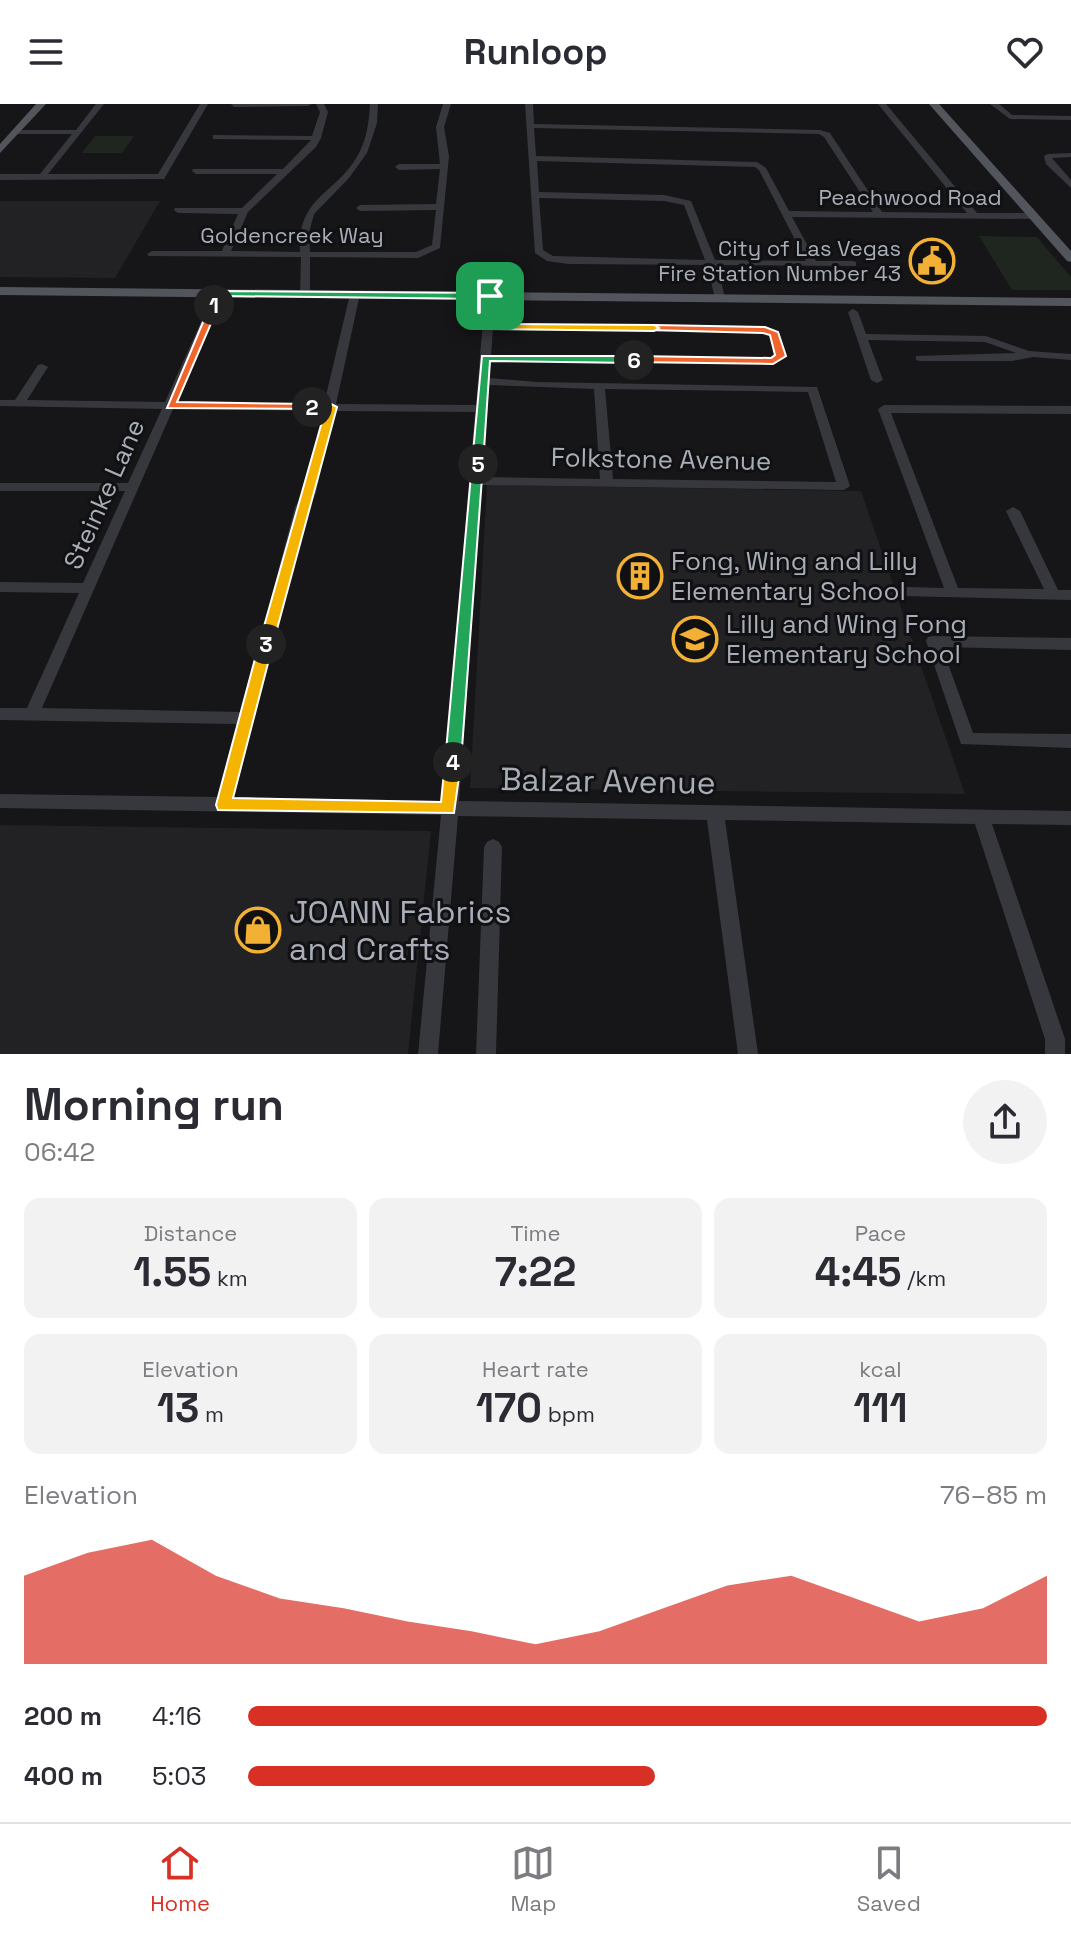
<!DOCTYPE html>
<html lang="en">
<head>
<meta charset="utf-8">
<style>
	body { margin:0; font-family:"Space Grotesk",sans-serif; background:#f2f2f3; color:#2b2b33; height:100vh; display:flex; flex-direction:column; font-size:30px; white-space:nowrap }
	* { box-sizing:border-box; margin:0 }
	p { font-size:26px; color:#7c7c81 }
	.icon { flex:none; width:44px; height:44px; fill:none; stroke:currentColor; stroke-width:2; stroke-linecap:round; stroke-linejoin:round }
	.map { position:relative; height:950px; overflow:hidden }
	.details { display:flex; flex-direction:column; background:#fff; flex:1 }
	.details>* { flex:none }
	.pin { position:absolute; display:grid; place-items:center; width:68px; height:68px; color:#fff; margin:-34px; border-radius:16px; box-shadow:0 4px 12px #0006 }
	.km { position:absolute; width:40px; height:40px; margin:-20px; border-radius:50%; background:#222; color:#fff; font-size:22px; line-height:40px; text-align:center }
	.round { display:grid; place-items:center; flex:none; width:84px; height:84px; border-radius:42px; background:#f2f2f3 }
	.overview { display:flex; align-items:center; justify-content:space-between; height:136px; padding:0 24px }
	h1 { font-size:44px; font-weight:600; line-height:60px }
	.metrics { display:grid; grid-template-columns:repeat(3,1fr); gap:12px; height:136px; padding:8px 24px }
	.metrics div { display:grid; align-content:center; border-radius:16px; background:#f2f2f3; text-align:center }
	.metrics b { font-size:40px; font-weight:600 }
	.metrics small { font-size:22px; font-weight:400 }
	.metrics p { font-size:22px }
	.chart { height:224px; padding:16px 24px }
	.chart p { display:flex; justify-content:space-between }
	.chart svg { width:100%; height:144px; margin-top:8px; fill:#d93025; opacity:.7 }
	ul { padding:0 24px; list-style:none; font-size:26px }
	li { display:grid; grid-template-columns:128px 96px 1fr; align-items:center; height:60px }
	li i { height:20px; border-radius:10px; background:#d93025 }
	header { display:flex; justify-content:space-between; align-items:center; height:104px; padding:0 24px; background:#fff; font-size:36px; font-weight:600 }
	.menu { display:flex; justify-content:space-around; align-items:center; height:112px; border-top:2px solid #e1e1e2; background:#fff; font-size:22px; color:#7c7c81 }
	.menu a { display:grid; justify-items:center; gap:4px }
	.menu .selected { color:#d93025 }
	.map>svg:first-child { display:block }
	.built { fill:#222225 }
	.green { fill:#1e261f }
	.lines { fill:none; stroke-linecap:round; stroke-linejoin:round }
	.minor { fill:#37383d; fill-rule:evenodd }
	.major { fill:#53555c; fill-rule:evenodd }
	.split-1 { fill:#22a559; stroke:#fff; stroke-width:2 }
	.split-2 { fill:#f0652b; stroke:#fff; stroke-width:2 }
	.split-3 { fill:#f5b400; stroke:#fff; stroke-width:2 }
	.split-4 { fill:#f5b400; stroke:#fff; stroke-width:2 }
	.split-5 { fill:#22a559; stroke:#fff; stroke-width:2 }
	.split-6 { fill:#22a559; stroke:#fff; stroke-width:2 }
	.split-7 { fill:#f0652b; stroke:#fff; stroke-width:2 }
	.split-8 { fill:#f5b400; stroke:#fff; stroke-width:2 }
	.labels { text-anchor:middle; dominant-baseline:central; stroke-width:6; stroke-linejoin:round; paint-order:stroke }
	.far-street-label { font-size:22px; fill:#a8adb8; stroke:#111113 }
	.far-poi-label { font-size:22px; fill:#a8adb8; stroke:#111113; text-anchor:end }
	.street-label { font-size:26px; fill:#a8adb8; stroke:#111113 }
	.poi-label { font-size:26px; fill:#a8adb8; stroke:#111113; text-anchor:start }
	.near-street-label { font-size:32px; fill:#a8adb8; stroke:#111113 }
	.near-poi-label { font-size:32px; fill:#a8adb8; stroke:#111113; text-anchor:start }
</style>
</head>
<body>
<header><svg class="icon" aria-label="menu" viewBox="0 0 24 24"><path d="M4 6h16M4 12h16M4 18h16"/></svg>Runloop<svg class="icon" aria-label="heart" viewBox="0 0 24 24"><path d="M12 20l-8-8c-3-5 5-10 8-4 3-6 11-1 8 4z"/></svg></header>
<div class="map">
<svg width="1071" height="950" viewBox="0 0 1071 950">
	<rect width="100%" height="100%" fill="#161618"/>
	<g class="built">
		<path d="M0,97H160L115,174L0,173Z"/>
		<path d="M487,381L861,387L965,690L470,684Z"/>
		<path d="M0,721L431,727L408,950H0Z"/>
	</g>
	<g class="green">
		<path d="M95,32H134L122,49H82Z"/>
		<path d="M979,132L1037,133L1071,173V186H1012Z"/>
	</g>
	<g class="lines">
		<g class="minor">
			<path d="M96,0H104L48,70H158L200,0H208L164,75L0,76V70H40L72,30H16L12,28L13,26H76Z"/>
			<path d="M231,0H312L308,2L234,3Z"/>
			<path d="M316,0H324L328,8L321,34L316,43L248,108L231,147L300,148C297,91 337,91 359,49C367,34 369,17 370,0H378L377,19L367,49L349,74L314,110L309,129L310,148H416L432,141L436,106L360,107L356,104L360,101L436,100L440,65L399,66L395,63L399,60H440L436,23L443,0H451L444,23L449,52L440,144L418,154L310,153V190L305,193L300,190L301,153L149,152L147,150L152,147H222L238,110L178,109L174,106L175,104H242L277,70H196L192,67L193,65H283L311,36L216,35H213V31L312,32L320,8Z"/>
			<path d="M525,0H533L534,20L820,26L830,29L882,108L967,109L878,0H886L977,109H1033L1038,112L1033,115L792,113L816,157H853L856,158V162L717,161L725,194L720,197L715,194L707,161L568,160L547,157L535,149ZM534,24L819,30L824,33L873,108L789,107L766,64L757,58L536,52ZM537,57L755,63L759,66L806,157L715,156L691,97L664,91L539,88ZM539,94L664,97L684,101L705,156L553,152L543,146Z"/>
			<path d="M990,0H999L1012,11L1071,12V16L1010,15Z"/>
			<path d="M1071,49V53L1052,54L1071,76V84L1046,60L1044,52L1048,50Z"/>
			<path d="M219,186L224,189L176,298L324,300L350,190L355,187L360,190L336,300L476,301L485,192L490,189L495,192L493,219L765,223L778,228L786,252L773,260L491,257L489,274L536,278L817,283L850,382L844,386L482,381L459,697L1071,707V721L992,720L1065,935V950H1045V935L975,720L725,716L758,950H738L707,716L458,712L438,950H418L441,711L0,704V690L218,693L237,620L0,616V604H27L79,489L0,488V478L83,479L125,387H0V379H128L162,305L0,302V296H15L38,261L42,260L48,263L27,296L165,298L214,189ZM493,225L763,229L769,232L775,251L771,254L491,251ZM489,281L594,285L600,375L483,373ZM605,285L808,288L836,378L613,375ZM173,305L323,307L304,389L295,403L241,608L42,604ZM334,307L475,308L442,697L234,693L309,403L316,389Z"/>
			<path d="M853,205L858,208L866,230L986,232L1029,247L1071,250V256L1033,253L1012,257H920L916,256V252L1016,249L985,238L868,236L883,276L877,279L871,276L848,208Z"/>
			<path d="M884,301L1071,302V310L891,309L958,484L1044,485L1006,407L1013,403L1020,407L1058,486H1071V496L902,492L900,488L902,484L907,483L944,484L878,305Z"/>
			<path d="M933,532L1071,534V546L942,543L973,629L1071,630V644L961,640L926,537L928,533Z"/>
			<path d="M493,735L499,738L502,743L496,950H476L484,743L487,738Z"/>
		</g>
		<g class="major">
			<path d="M36,0H46L0,49V40Z"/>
			<path d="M929,0H939L1071,147V158L1067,157Z"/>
			<path d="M0,183L1071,194V202L0,191Z"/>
		</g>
	</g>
	<path class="split-1" d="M215,187L490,189L495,192L490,195L222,192L214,204L209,201Z"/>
	<path class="split-2" d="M211,199L219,201L177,298L312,300L317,303L316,305L167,304Z"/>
	<path class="split-3" d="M331,300L337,303L273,540L266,545L259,540L325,307L306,303L312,300Z"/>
	<path class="split-4" d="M266,535L273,540L233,694L441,698L445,658L453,651L461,658L454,709L218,706L216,701L259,540Z"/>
	<path class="split-5" d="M478,357L483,360L461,658L453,664L445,658L472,360Z"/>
	<path class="split-6" d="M482,252H634L639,256L634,259L490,257L483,360L478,364L472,360Z"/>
	<path class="split-7" d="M654,221L765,223L778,228L786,252L773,260L630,258V253L634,252L771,254L775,251L770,231L763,229L650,226Z"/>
	<path class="split-8" d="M486,190L495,192L493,220L654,221L659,224L654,227L488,225L483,222Z"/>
	<defs>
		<g id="civic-ring" transform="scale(2.3)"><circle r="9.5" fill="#111113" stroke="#f2b134" stroke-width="1.5"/><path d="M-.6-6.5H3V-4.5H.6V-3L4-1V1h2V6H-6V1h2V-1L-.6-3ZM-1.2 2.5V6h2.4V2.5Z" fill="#f2b134"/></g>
		<g id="building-ring" transform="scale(2.3)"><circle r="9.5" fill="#111113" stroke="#f2b134" stroke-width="1.5"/><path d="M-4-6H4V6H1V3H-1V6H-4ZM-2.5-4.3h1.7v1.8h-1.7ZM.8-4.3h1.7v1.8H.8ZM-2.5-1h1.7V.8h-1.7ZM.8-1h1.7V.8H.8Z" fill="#f2b134"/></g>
		<g id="school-ring" transform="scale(2.3)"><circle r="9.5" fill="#111113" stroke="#f2b134" stroke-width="1.5"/><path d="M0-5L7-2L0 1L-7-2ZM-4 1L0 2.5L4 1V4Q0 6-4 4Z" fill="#f2b134"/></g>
		<g id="shop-ring" transform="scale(2.3)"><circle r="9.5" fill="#111113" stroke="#f2b134" stroke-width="1.5"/><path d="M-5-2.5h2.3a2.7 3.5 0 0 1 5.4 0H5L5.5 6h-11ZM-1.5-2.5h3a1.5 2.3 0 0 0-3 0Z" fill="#f2b134"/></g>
	</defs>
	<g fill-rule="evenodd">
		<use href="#civic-ring" x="932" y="157"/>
		<use href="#building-ring" x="640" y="472"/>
		<use href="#school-ring" x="695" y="535"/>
		<use href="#shop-ring" x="258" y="826"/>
	</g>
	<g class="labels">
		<g class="far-street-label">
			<text x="910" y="93">Peachwood Road</text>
			<text x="292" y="131">Goldencreek Way</text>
		</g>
		<g class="far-poi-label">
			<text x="901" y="144">City of Las Vegas<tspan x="901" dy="25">Fire Station Number 43</tspan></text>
		</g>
		<g class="street-label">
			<text transform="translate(661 355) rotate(1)">Folkstone Avenue</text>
			<text transform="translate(104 390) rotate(-66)">Steinke Lane</text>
		</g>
		<g class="poi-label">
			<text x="671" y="457">Fong, Wing and Lilly<tspan x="671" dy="30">Elementary School</tspan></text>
			<text x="726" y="520">Lilly and Wing Fong<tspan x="726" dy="30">Elementary School</tspan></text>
		</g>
		<g class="near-street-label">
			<text transform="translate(608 677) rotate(1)">Balzar Avenue</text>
		</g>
		<g class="near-poi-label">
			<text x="289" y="808">JOANN Fabrics<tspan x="289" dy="37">and Crafts</tspan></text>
		</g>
	</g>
</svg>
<div class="pin" style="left:490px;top:192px;background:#1e9e55"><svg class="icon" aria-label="arrive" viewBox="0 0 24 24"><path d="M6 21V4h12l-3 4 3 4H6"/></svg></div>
<b class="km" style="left:214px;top:201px">1</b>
<b class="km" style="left:312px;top:303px">2</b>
<b class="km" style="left:266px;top:540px">3</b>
<b class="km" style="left:453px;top:658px">4</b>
<b class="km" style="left:478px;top:360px">5</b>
<b class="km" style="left:634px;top:256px">6</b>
</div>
<section class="details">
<div class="overview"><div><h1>Morning run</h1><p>06:42</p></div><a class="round"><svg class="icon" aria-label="share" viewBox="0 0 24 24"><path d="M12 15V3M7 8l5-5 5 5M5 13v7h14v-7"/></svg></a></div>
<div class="metrics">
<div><p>Distance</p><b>1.55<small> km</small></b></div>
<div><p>Time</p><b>7:22</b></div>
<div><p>Pace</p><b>4:45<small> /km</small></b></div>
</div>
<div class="metrics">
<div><p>Elevation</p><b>13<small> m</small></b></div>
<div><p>Heart rate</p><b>170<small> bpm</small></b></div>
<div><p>kcal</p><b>111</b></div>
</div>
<div class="chart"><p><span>Elevation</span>76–85 m</p>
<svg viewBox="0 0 160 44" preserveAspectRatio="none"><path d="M0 44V17L10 10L20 6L30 17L40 24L50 27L60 31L70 34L80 38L90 34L100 27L110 20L120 17L130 24L140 31L150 27L160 17V44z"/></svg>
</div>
<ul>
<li><b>200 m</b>4:16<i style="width:100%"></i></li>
<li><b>400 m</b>5:03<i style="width:51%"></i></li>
</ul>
</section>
<nav class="menu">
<a class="selected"><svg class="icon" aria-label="home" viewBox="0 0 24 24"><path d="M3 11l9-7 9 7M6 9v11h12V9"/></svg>Home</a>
<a><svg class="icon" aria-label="map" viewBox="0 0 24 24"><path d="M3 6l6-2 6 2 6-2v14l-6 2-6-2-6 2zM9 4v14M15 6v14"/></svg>Map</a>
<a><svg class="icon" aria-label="saved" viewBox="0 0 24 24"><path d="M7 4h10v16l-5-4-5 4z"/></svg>Saved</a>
</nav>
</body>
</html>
